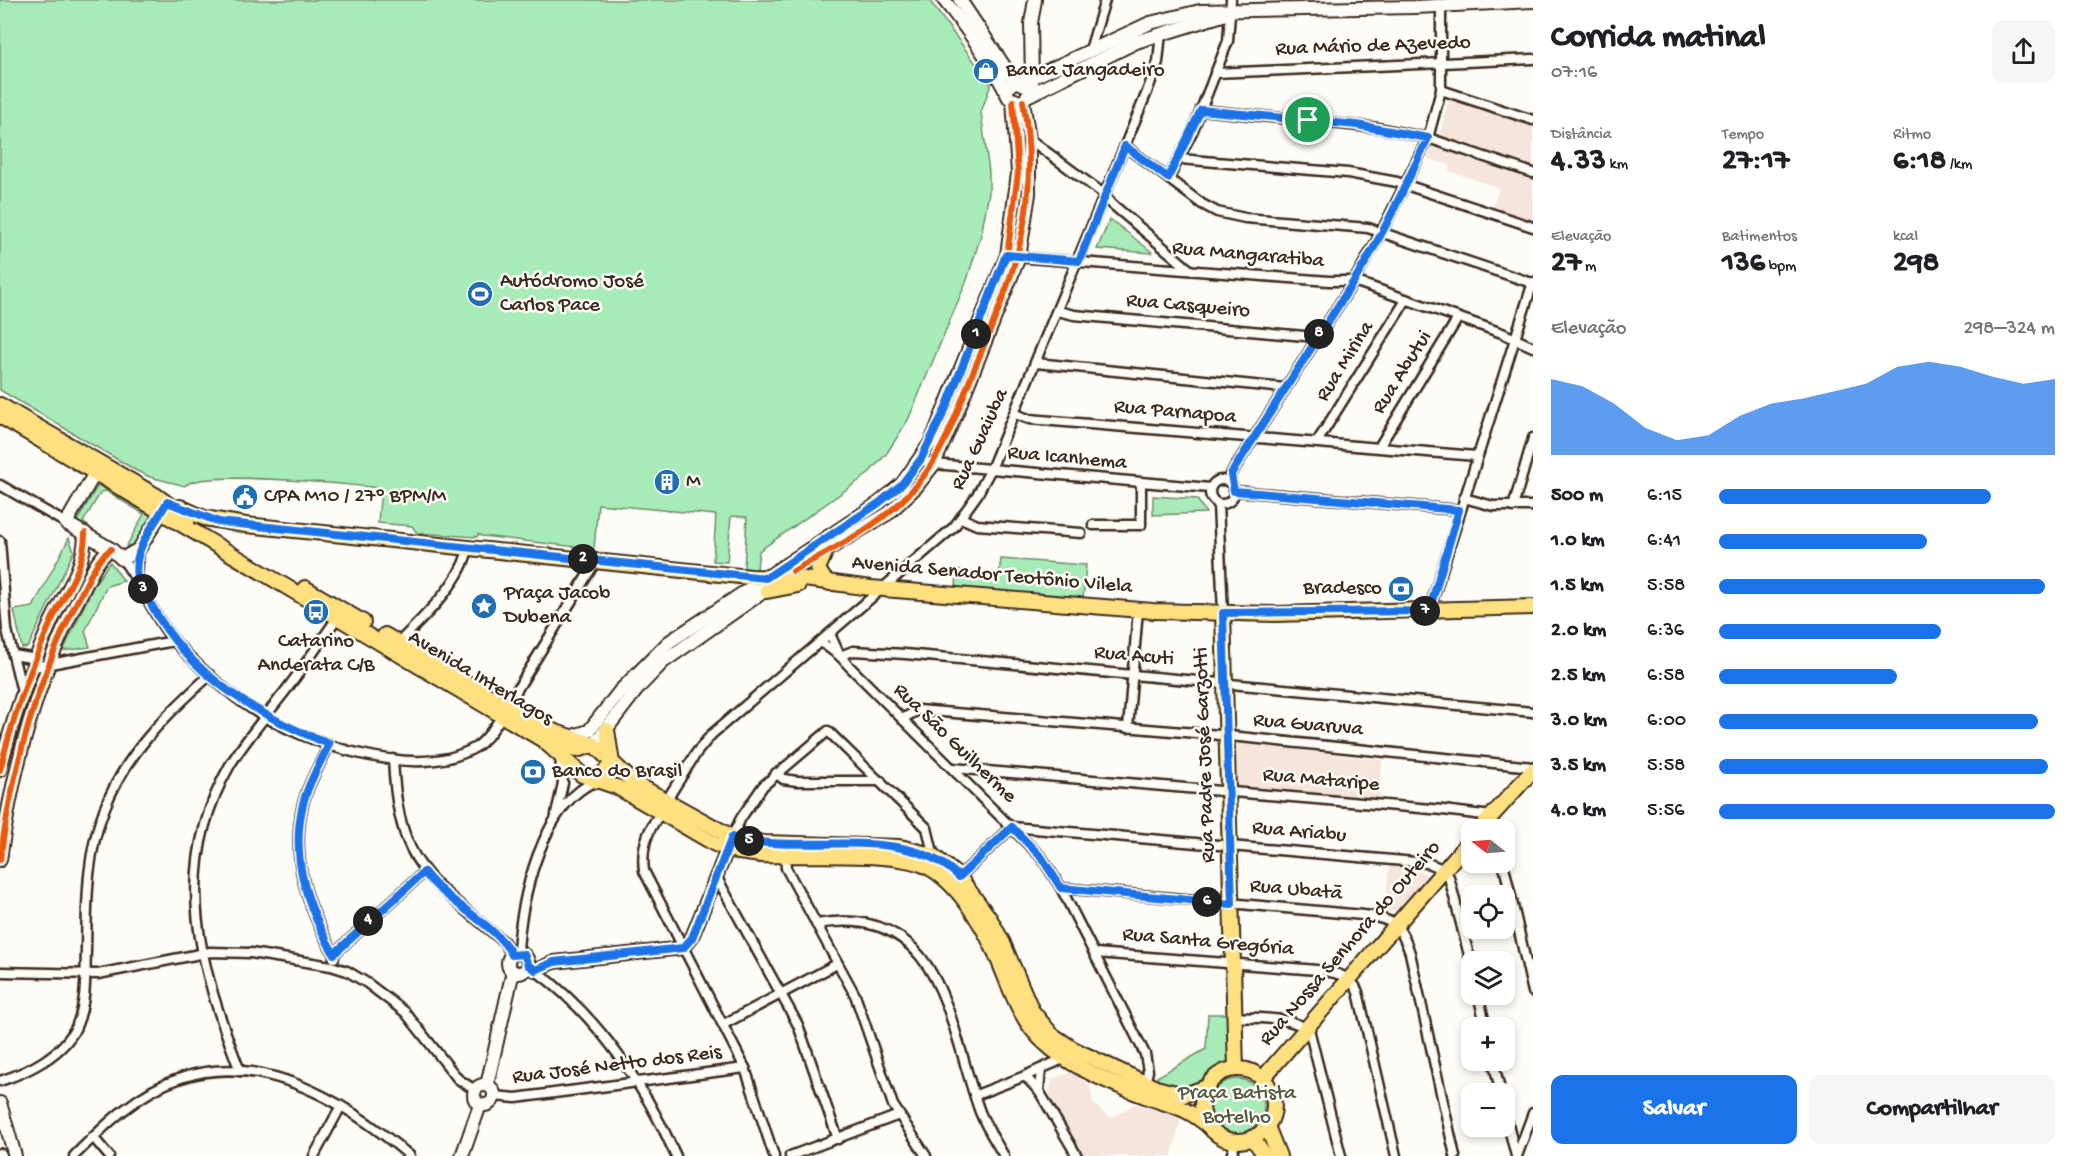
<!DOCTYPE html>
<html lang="pt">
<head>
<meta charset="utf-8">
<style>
	body { margin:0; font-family:"Gochi Hand",sans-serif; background:#f6f6f6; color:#202124; height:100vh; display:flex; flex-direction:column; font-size:22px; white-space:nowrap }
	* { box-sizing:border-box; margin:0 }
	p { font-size:20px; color:#757577 }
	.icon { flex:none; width:33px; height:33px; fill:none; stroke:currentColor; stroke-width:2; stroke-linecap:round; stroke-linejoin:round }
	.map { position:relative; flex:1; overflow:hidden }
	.side { display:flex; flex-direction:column; background:#fff; width:540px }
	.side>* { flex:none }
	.needle { width:39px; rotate:287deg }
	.controls { position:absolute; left:1461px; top:819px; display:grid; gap:12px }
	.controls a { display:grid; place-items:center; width:54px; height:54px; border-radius:12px; background:#fff; box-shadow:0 3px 9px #0003; font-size:30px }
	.pin { position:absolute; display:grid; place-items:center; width:51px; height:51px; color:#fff; margin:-26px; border:3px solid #fff; border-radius:50%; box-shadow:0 2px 6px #0007 }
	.km { position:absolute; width:30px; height:30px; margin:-15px; border-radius:50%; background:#222; color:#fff; font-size:16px; line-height:30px; text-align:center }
	.round { display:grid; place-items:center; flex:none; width:63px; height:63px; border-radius:12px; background:#f6f6f6 }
	.headline { display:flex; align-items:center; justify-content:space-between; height:102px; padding:0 18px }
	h1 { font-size:33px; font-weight:800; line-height:45px }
	.metrics { display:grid; grid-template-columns:repeat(3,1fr); gap:9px; height:102px; padding:6px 18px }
	.metrics div { display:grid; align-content:center }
	.metrics b { font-size:30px; font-weight:800 }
	.metrics small { font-size:16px; font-weight:400 }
	.metrics p { font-size:16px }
	.chart { height:168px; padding:12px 18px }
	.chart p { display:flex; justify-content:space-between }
	.chart svg { width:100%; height:108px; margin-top:6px; fill:#1a73e8; opacity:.7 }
	.button { display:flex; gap:12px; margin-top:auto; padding:12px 18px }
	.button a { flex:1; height:69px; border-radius:12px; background:#1a73e8; color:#fff; font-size:24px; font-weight:800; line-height:69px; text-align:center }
	.button a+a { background:#f6f6f6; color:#202124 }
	ul { padding:0 18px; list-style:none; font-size:20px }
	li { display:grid; grid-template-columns:96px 72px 1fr; align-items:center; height:45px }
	li i { height:15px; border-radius:8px; background:#1a73e8 }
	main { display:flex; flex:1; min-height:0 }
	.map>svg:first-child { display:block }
	.built { fill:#f6e5dd }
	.green { fill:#a7ecb8; stroke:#718b6b; stroke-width:1.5 }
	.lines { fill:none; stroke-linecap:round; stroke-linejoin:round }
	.street-casing { stroke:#3b2a1e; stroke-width:13 }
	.secondary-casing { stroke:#3b2a1e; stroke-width:16 }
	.primary-casing { stroke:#3b2a1e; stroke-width:18 }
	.street { stroke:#fdfcf7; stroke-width:8 }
	.secondary { stroke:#fdfcf7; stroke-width:12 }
	.primary { stroke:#fde080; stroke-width:14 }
	.cycleway-casing { stroke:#fdfcf7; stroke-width:10 }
	.cycleway { stroke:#e8590c; stroke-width:6 }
	.route-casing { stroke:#fff; stroke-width:12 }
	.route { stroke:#1a73e8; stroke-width:8 }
	.labels { text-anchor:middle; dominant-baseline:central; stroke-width:5; stroke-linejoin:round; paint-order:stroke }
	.street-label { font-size:21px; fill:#3b2a1e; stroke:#fdfcf7 }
	.poi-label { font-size:21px; fill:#3b2a1e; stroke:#fdfcf7; text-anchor:start }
	.park-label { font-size:21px; fill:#565a44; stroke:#fdfcf7 }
</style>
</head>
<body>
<main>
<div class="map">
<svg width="1533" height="1156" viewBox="0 0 1533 1156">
	<rect width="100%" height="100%" fill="#fdfcf7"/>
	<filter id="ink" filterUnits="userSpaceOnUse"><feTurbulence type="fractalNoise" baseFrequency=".0167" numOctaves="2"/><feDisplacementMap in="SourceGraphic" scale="12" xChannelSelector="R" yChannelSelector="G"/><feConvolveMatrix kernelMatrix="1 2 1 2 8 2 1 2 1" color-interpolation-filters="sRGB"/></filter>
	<g filter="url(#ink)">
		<g class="built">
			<path d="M1453,98L1533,125V168L1439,137L1448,102Z"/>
			<path d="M1432,147L1533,180V221L1493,207L1499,188L1449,171L1450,165L1427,158Z"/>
			<path d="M1235,742L1382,760L1380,802L1235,786Z"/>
			<path d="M1389,866L1419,870L1428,877L1396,912H1385Z"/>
			<path d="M1071,1072L1090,1086L1093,1104L1111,1118L1135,1104L1181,1117L1172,1156H1083L1049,1096L1052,1079Z"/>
		</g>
		<g class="green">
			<path d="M0,0H929L991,84L981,112L989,172V193L981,235L967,280L908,420L887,453L867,475L759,551L757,569L744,568L747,517L731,516L727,562L713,561L716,515L598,504L594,549L482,536L478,534L477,537L417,533L412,526L378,523L381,488C352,485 199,469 185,486L150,477L137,471L0,390Z"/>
			<path d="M1110,219L1152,252V253L1097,249Z"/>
			<path d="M98,485L152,516C147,527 140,545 126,547L144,514L106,491L101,492L83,522L88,526H82L77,521Z"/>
			<path d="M1153,496L1197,499L1206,513L1153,515Z"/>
			<path d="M69,538L74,551L28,647L22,648L14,610L33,607Z"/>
			<path d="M1001,559L1086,565L1083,599L956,588L957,570L999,573Z"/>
			<path d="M110,562L124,581L107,586L85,631L90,647L63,651L94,585Z"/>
			<path d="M1208,1014H1231L1229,1061L1195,1088L1160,1083L1157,1077L1206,1049Z"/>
			<circle cx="1237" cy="1106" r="27"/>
		</g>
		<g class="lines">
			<g class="street-casing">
				<g id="street">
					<path d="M1090,50L1105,0"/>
					<path d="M1215,73L1533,59"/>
					<path d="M1441,90L1533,120"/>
					<path d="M1201,110L1379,128L1428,138L1533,173"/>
					<path d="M1029,139L1105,195L1112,204L1190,270"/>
					<path d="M1125,146L1202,204L1217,212L1245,218L1368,228L1532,283"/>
					<path d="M1180,159L1348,173L1397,182L1533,227"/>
					<path d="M1169,178L1193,130L1228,41L1231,0"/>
					<path d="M1015,257L1329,281H1354L1502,333L1533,347"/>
					<path d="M1058,311L1074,315L1316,337"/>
					<path d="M1036,363L1284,388"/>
					<path d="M1015,414L1029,419L1476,456"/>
					<path d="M1317,442L1406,300"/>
					<path d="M1379,447L1458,318"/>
					<path d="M921,460L934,464L1210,488"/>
					<circle cx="1222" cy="492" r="12"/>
					<path d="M1227,480L1354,281L1382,231L1428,138L1441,90V6"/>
					<path d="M0,485L66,523"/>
					<path d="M1235,491L1459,510"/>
					<path d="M1464,498L1493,506H1533"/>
					<path d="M1218,504L1223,613"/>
					<path d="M1513,507L1533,438"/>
					<path d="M961,518L977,525L1081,533"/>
					<path d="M1093,525H1141V484"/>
					<path d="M0,541L7,630L22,692"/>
					<path d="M122,559C143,585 154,619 176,643C200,668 227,693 255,711C307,744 418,782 476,747C487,740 494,727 502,716"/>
					<path d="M137,578L139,549"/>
					<path d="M1429,611L1533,282"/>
					<path d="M830,634L840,656L849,666L1042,858L1061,888L1145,1054L1148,1071L1145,1084"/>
					<path d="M821,642L840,656"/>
					<path d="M398,643C421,620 464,580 468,547"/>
					<path d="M13,655L37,659"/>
					<path d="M840,656L853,651L905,654L1533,712"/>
					<path d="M34,667L174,641"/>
					<path d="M507,706L596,561"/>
					<path d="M902,719L918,710L1220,735L1533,767"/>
					<path d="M1128,728L1138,610"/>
					<path d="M329,745C320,764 308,783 303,804C290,858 307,907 334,954"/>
					<path d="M393,759C398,867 428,877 504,942L512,955"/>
					<path d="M953,768L1443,810L1492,816L1495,830"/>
					<path d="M776,773L783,779L797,781H881"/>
					<path d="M666,801L697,752L712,734L954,527L977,495L991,469L1147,92L1158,62L1161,33"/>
					<path d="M662,812C647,829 641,848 644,871L745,1068L774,1156"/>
					<path d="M556,814L563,783L560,758"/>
					<path d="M732,837L741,818L763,786L828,731L927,828L934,857"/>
					<path d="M785,856L786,868L855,995L893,1105L926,1156"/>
					<path d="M1503,862L1533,992"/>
					<path d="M959,877L1012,827L1427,863L1443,869L1449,877L1472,967"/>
					<path d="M717,878L798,1025L838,1139"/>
					<path d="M1061,888L1363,915C1394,919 1400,924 1410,953L1455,1156"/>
					<path d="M816,924C944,902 948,1025 980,1112C986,1127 996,1142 1004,1156"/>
					<path d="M518,953C520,900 543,801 597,781"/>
					<path d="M1095,953L1305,969C1324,971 1350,971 1358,992L1396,1156"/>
					<path d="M334,958V954L424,872"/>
					<path d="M535,970C598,1016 645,1086 676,1156"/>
					<path d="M0,972L98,974L210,952L251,953L331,966L347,971L367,983L405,1012L458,1079L475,1090"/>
					<path d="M1478,994L1486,1028"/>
					<path d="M1236,1017C1257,1019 1296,1015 1310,1033L1341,1156"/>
					<path d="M724,1024L837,964"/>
					<path d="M1493,1060L1501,1094"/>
					<path d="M240,1071C200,967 170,870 230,765C244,742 262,721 279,699C300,673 318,645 337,618"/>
					<path d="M1025,1076L1039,1091L1077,1156"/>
					<path d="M0,1081C28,1072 63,1055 76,1027C87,1002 85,976 86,950C87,902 86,856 104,810C125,754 166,715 210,675"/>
					<path d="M1039,1091L1041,1069"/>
					<path d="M976,1095L1025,1076L1067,1057"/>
					<path d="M494,1096L516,1098L745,1068"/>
					<path d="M1504,1109L1516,1156"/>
					<path d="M93,1137L109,1156"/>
					<path d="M74,1156C105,1125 138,1092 181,1078C264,1050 349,1104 410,1156"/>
					<path d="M314,1156L341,1106"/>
					<path d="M790,1156L899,1115"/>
					<path d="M1231,1156L1236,1141"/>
					<path d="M1517,1156L1533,1113"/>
				</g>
			</g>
			<g class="secondary-casing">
				<g id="secondary">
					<path d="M944,0C969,31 992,63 1009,98L1020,102"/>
					<path d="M960,0L1014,81"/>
					<path d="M1023,82L1150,23L1200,11L1416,7L1533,1"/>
					<path d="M1032,84L1031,23L1035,0"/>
					<path d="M1007,89L1016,81L1027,86"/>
					<path d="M1027,96L1136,42L1229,13"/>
					<path d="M95,473L66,523L111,549L122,559L139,549L166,505"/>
					<path d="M570,737L589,731L620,691L669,642L879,503L902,484L931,442L1007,255L1018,173L1013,101"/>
					<path d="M594,745L638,688L663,662L794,570L889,513L916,487L934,464L957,412L1019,257L1029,194V139L1023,101"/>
					<path d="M0,770C12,720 30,670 51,622C65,592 85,568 85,533"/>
					<path d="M0,860C13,766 38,674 83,590C91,575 97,558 111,549"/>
					<circle cx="518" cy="963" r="10"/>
					<path d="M528,965L535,970L554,962L683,948L692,937L731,840"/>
					<circle cx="484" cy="1095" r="10"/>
					<path d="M487,1085L513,971"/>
					<path d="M0,1103L15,1156"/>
					<path d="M0,1155V1156"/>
					<path d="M462,1156L480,1105"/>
				</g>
			</g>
			<g class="primary-casing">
				<g id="primary">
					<path d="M0,405L157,496L188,519"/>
					<path d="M0,416L543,740L582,775L617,787L715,844L739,852L761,855C802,857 895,850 928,867C957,882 982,923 995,952C1009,983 1018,1019 1045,1043C1068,1065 1115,1085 1145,1096C1175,1108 1182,1104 1210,1127"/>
					<path d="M180,507L204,518L246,525L749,577L797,578L871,588L1153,611L1275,614L1533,607"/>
					<path d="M824,555L818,569L824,579L830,583"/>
					<path d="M305,588L363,622"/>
					<path d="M767,591L798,585"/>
					<path d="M1223,613L1236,1069"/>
					<path d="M385,635L544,728L594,745L634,783L732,837L764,843L900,847L932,855L959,877L990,919L1002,941L1032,1011L1051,1034L1073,1049L1156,1088L1184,1095L1207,1087"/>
					<path d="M547,742L576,750L594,745"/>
					<path d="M597,781L612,763L607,730"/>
					<path d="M1479,830L1533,770"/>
					<circle cx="1238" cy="1105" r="36"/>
					<path d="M1263,1078L1472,838"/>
					<path d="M1267,1126L1279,1156"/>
					<path d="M1253,1138L1265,1156"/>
				</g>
			</g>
			<use href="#street" class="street"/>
			<use href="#secondary" class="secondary"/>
			<use href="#primary" class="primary"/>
			<g class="cycleway-casing">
				<g id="cycleway">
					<path d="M167,502L219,522L766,578L895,491L926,451L975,336L1008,248L1018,173L1013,101"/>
					<path d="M793,571C836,547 884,524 916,486C943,454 956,415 971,377C1012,278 1043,212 1023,101"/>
					<path d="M0,770C12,720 30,670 51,622C65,592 85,568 85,533"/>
					<path d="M0,860C13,766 38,674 83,590C91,575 97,558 111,549"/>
				</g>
			</g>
			<use href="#cycleway" class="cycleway"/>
		</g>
	</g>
	<g class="lines" filter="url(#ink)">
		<g class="route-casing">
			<path id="route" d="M1201,110L1357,125L1428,138C1405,186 1383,236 1354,281C1313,345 1272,409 1231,474L1234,491L1459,510L1429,611L1223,613L1232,904L1061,888L1042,858L1012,827L959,877C905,821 802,857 732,837L692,938L683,948L554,962L535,970L528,965L524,954L512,955C496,924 447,903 424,872L334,954C307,907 290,858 303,804C308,783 320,764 329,744C258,716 189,675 152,606C148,598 138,586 137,577C132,549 155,525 167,502L219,522L766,578L879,503L902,484L921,459L946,408L1006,255L1079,261L1125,146L1168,178Z"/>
		</g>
		<use href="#route" class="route"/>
	</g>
	<defs>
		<g id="shop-disc" transform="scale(1.35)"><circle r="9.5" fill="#1f6fb2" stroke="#fdfcf7"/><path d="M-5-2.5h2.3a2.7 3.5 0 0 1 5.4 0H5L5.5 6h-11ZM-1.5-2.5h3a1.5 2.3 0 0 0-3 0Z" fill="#fff"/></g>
		<g id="stadium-disc" transform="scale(1.35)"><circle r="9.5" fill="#1f6fb2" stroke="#fdfcf7"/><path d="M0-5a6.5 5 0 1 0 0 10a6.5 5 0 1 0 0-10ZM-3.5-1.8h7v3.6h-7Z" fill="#fff"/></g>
		<g id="building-disc" transform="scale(1.35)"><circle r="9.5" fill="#1f6fb2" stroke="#fdfcf7"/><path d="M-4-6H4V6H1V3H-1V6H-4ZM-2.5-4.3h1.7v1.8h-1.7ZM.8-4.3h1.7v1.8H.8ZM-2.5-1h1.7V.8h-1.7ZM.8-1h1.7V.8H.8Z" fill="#fff"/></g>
		<g id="civic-disc" transform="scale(1.35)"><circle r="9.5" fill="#1f6fb2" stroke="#fdfcf7"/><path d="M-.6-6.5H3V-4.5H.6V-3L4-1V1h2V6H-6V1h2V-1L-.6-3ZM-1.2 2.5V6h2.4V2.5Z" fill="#fff"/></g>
		<g id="bank-disc" transform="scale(1.35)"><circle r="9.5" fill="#1f6fb2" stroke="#fdfcf7"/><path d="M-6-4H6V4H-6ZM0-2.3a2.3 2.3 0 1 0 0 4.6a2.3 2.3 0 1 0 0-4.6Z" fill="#fff"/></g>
		<g id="sight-disc" transform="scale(1.35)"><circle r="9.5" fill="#1f6fb2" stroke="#fdfcf7"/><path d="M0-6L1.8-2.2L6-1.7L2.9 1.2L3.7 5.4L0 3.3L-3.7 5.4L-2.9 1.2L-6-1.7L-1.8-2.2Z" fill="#fff"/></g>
		<g id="bus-disc" transform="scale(1.35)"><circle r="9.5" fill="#1f6fb2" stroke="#fdfcf7"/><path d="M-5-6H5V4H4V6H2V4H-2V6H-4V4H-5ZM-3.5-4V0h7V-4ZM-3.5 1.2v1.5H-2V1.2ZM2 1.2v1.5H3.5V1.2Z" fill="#fff"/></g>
	</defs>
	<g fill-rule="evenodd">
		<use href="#shop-disc" x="986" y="71"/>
		<use href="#stadium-disc" x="480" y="294"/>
		<use href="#building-disc" x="667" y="482"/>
		<use href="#civic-disc" x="245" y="497"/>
		<use href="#bank-disc" x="1401" y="589"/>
		<use href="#sight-disc" x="484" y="606"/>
		<use href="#bus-disc" x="316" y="612"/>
		<use href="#bank-disc" x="533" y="772"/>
	</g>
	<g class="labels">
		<g class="street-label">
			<text transform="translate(1373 47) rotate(-2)">Rua Mário de Azevedo</text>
			<text transform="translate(1248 256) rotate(5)">Rua Mangaratiba</text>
			<text transform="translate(1188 307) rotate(5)">Rua Casqueiro</text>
			<text transform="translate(1346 362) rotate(-58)">Rua Mirina</text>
			<text transform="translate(1403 373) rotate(-58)">Rua Abutui</text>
			<text transform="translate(1175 413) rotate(5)">Rua Parnapoa</text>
			<text transform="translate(981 440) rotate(-65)">Rua Guaiuba</text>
			<text transform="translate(1067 459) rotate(5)">Rua Icanhema</text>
			<text transform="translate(992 576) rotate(5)">Avenida Senador Teotônio Vilela</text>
			<text transform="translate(1134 657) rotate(5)">Rua Acuti</text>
			<text transform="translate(480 679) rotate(31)">Avenida Interlagos</text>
			<text transform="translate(1308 726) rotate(5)">Rua Guaruva</text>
			<text transform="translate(954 744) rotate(44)">Rua São Guilherme</text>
			<text transform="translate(1206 755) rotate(-92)">Rua Padre José Garzotti</text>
			<text transform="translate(1321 781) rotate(5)">Rua Mataripe</text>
			<text transform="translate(1299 833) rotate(5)">Rua Ariabu</text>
			<text transform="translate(1296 891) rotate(5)">Rua Ubatã</text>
			<text transform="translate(1208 943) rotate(5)">Rua Santa Gregória</text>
			<text transform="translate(1351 944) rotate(-49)">Rua Nossa Senhora do Outeiro</text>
			<text transform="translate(617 1066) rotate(-7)">Rua José Netto dos Reis</text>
		</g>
		<g class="poi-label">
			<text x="1006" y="71">Banca Jangadeiro</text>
			<text x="500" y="282">Autódromo José<tspan x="500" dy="24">Carlos Pace</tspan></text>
			<text x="686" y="482">M</text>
			<text x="264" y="497">CPA M10 / 27º BPM/M</text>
			<text x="1382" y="589" text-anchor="end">Bradesco</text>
			<text x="504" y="594">Praça Jacob<tspan x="504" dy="24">Dubena</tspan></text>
			<text x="316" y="642" text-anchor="middle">Catarino<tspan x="316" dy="24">Anderata C/B</tspan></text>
			<text x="552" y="772">Banco do Brasil</text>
		</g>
		<g class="park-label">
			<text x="1237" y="1094">Praça Batista<tspan x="1237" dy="24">Botelho</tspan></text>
		</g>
	</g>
</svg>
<div class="controls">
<a><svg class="needle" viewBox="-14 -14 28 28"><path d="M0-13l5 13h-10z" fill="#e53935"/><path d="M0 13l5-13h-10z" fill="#757577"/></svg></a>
<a><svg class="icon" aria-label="locate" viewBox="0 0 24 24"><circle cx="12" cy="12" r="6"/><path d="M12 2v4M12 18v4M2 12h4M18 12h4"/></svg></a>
<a><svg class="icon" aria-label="layers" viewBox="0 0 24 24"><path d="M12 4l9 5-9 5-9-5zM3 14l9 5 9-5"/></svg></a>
<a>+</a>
<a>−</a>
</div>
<div class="pin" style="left:1308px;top:120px;background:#1e9e55"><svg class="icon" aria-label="arrive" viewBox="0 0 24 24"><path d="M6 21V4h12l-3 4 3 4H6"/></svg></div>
<b class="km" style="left:976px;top:334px">1</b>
<b class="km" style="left:583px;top:559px">2</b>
<b class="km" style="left:143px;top:589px">3</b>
<b class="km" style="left:368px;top:921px">4</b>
<b class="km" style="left:749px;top:841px">5</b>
<b class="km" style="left:1207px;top:902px">6</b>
<b class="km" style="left:1425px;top:611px">7</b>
<b class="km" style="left:1319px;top:334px">8</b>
</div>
<section class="side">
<div class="headline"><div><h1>Corrida matinal</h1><p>07:16</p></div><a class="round"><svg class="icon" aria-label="share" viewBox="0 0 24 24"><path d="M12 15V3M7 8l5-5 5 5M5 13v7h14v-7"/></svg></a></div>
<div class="metrics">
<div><p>Distância</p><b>4.33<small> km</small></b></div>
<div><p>Tempo</p><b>27:17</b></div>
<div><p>Ritmo</p><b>6:18<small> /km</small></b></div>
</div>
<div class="metrics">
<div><p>Elevação</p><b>27<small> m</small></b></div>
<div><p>Batimentos</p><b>136<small> bpm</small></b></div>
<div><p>kcal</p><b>298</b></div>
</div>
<div class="chart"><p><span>Elevação</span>298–324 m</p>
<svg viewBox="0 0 160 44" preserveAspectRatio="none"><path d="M0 44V13L10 16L20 23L30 33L40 38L50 36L60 28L70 23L80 21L90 18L100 15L110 8L120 6L130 8L140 12L150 15L160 13V44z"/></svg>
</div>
<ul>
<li><b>500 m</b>6:15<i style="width:81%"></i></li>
<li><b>1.0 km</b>6:41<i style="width:62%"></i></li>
<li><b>1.5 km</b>5:58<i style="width:97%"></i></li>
<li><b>2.0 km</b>6:36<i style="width:66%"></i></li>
<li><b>2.5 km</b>6:58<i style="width:53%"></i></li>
<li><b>3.0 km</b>6:00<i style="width:95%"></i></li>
<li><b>3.5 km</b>5:58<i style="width:98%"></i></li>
<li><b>4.0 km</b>5:56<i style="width:100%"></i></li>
</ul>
<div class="button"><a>Salvar</a><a>Compartilhar</a></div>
</section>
</main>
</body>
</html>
